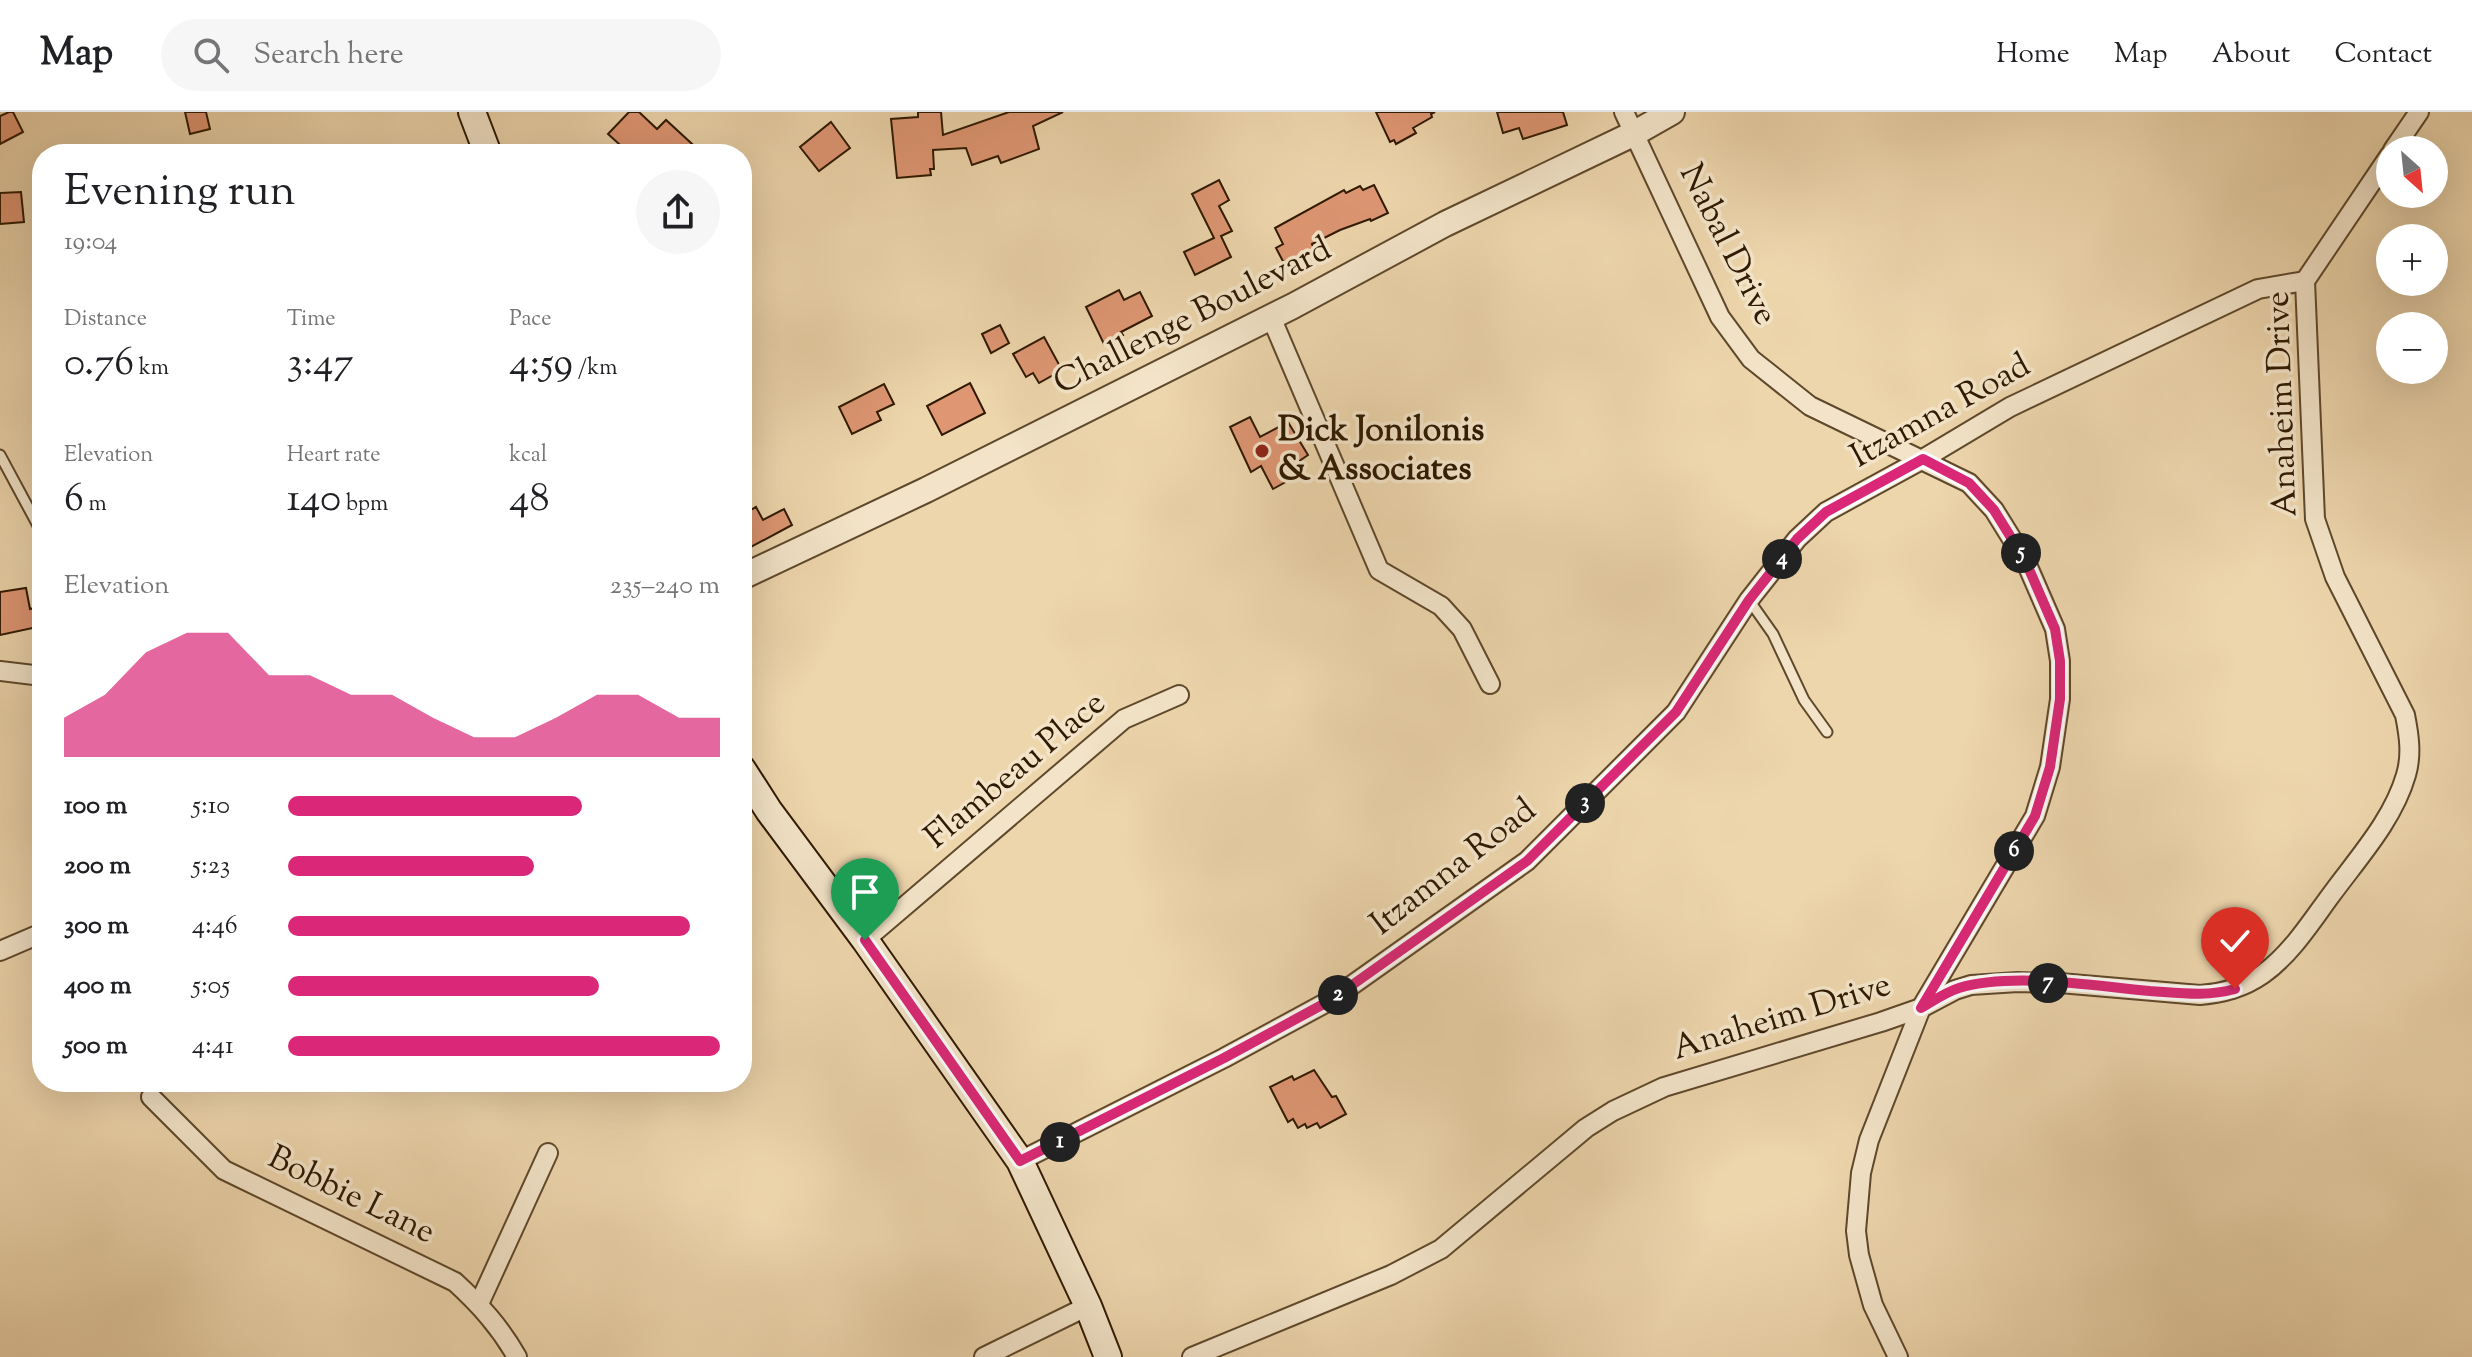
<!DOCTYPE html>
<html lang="en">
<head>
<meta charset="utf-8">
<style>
	body { margin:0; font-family:"Sorts Mill Goudy",serif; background:#f6f6f6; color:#202124; height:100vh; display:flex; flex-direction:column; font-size:30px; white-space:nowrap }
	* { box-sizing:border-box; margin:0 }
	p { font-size:26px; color:#757577 }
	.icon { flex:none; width:44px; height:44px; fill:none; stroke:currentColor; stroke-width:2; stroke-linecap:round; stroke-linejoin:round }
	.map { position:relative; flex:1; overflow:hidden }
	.drawer { position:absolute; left:32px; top:32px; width:720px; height:948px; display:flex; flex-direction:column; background:#fff; border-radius:32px; box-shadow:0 8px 32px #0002 }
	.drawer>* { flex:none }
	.needle { width:52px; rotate:153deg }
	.tools { position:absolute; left:2376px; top:24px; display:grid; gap:16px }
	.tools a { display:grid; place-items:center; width:72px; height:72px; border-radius:50%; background:#fff; box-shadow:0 8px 32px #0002; font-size:40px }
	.pin { position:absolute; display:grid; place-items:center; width:68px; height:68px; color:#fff; margin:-82px -34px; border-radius:50% 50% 50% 0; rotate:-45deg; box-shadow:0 0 8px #0007 }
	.pin .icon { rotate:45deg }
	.km { position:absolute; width:40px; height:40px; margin:-20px; border-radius:50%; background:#222; color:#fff; font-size:22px; line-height:40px; text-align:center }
	.round { display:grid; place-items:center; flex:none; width:84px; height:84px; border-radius:42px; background:#f6f6f6 }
	.head { display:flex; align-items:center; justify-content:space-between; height:136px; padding:0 32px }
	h1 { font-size:44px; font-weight:600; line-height:60px }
	.figures { display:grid; grid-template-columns:repeat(3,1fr); gap:12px; height:136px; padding:8px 32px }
	.figures div { display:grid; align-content:center }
	.figures b { font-size:40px; font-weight:600 }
	.figures small { font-size:22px; font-weight:400 }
	.figures p { font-size:22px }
	.chart { height:224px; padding:16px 32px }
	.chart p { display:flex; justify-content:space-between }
	.chart svg { width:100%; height:144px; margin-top:8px; fill:#db2777; opacity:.7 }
	ul { padding:0 32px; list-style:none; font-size:26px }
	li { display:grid; grid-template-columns:128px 96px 1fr; align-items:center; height:60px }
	li i { height:20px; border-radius:10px; background:#db2777 }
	header { display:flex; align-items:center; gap:48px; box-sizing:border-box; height:112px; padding:0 40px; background:#fff; border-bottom:2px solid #e0e0e0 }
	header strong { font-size:38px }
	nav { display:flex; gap:44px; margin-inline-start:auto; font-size:28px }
	.search { width:560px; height:72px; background:#f6f6f6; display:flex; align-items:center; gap:20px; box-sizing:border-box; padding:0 28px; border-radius:44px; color:#757577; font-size:30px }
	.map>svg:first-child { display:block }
	.building { fill:#de9673; stroke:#2f1900; stroke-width:2 }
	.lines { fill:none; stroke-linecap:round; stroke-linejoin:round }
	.service-casing { stroke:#5e482b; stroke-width:13 }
	.minor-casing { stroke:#5e482b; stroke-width:22 }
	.tertiary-casing { stroke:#5e482b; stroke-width:28 }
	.secondary-casing { stroke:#2f1900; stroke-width:30 }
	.service { stroke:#f3e4c9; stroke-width:9 }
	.minor { stroke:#f3e4c9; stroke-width:18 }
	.tertiary { stroke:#f3e4c9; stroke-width:24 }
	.secondary { stroke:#f3e4c9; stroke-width:26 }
	.route-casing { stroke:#fff; stroke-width:16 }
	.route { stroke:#db2777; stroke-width:10 }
	.poi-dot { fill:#8f2418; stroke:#f3e4c9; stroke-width:3 }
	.labels { text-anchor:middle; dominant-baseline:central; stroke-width:7; stroke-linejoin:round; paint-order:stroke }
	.street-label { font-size:34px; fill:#2f1900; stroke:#f3e4c9 }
	.poi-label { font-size:34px; font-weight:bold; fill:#2f1900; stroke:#f3e4c9; text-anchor:start }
</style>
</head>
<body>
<header>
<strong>Map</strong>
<div class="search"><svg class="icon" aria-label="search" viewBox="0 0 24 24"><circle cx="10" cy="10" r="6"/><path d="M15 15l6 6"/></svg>Search here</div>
<nav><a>Home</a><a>Map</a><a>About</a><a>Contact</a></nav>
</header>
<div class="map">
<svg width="2472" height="1245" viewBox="0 0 2472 1245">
	<rect width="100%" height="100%" fill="#edd5ac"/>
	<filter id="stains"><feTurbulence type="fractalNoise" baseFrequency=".0025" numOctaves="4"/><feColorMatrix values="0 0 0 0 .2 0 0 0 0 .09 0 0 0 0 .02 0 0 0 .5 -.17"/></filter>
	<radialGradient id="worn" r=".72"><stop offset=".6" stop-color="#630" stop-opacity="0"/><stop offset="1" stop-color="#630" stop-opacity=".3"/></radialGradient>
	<g class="building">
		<path d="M9,0H13L23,20L0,32V4Z"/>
		<path d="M185,0H206L210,17L190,22Z"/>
		<path d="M629,0H639L657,17L666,8L703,42H630L608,22Z"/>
		<path d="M918,0H941L943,23L1009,0H1063L1033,14L1039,37L1001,51L998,44L972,53L966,36L933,38L934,57H930L931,63L897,66L891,7L918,5Z"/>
		<path d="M1376,0H1435L1431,2L1432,5L1413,16L1416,21L1396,32L1394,28L1390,30Z"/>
		<path d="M1497,0H1563L1567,13L1523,27L1519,16L1503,21Z"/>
		<path d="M831,10L850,36L819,59L800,35Z"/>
		<path d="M1219,68L1229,88L1219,94L1232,119L1221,124L1231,145L1195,163L1184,140L1214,126L1192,82Z"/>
		<path d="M1374,73L1388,101L1371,109L1370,107L1340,118L1312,132L1314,137L1286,155L1276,136L1283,132L1275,116L1344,78L1346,81L1360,74L1363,78Z"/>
		<path d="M21,80L24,110L0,112V81Z"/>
		<path d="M1119,178L1124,188L1140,180L1152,204L1121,220L1123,223L1104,232L1086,195Z"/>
		<path d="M1000,213L1009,231L991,241L982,222Z"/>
		<path d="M1044,225L1062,258L1039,271L1033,261L1026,265L1013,242Z"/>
		<path d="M970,271L985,301L942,323L927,294Z"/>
		<path d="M884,272L894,292L877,300L881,308L852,322L839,295Z"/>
		<path d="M1250,305L1260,325L1288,310L1308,343L1295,352L1300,362L1273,377L1261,354L1251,360L1230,315Z"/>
		<path d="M756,395L763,408L784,397L792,413L749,436L742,423V403Z"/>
		<path d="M26,476L30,497L39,495L42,514L0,523V480Z"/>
		<path d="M1314,958L1332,985L1336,984L1346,1002L1320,1016L1317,1011L1307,1016L1305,1012L1298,1016L1293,1007L1288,1010L1270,975L1292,964L1294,968Z"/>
	</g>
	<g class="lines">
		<g class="service-casing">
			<g id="service">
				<path d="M0,343L42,421"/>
				<path d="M1749,488L1773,522L1804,588L1827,620"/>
			</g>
		</g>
		<g class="minor-casing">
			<g id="minor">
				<path d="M1624,0L1720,205L1751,247L1810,294L1969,371L1994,398L2025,448L2055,517L2060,549V587L2050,655L2035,704L1921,896L1869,1028L1861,1061L1856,1119L1859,1143L1873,1193L1898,1245"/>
				<path d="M2393,38L2419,0"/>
				<path d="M1271,205L1379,458L1441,494L1462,517L1490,572"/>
				<path d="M0,559L42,564"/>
				<path d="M865,828L1124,607L1179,583"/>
				<path d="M0,839L42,821"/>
				<path d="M151,985L224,1058L455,1170C480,1193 500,1215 517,1245"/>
				<path d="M1020,1049L1224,946L1331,888L1527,749L1676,600L1749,488L1797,427L1826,400L1923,347L2010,295L2258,177L2305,169"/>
				<path d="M479,1192L548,1041"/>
				<path d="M984,1245L1088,1194"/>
				<path d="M1192,1245L1391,1163L1441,1137L1586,1016L1613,999L1664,975L1881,910L1921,896L1955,878L1971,873L2018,870L2060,871L2200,883C2223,881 2243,876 2263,862C2291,842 2311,810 2331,783C2358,746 2393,708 2406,663C2412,643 2409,623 2405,603L2335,465L2315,407L2305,169L2390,43"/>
			</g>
		</g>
		<g class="tertiary-casing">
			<path id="tertiary" d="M742,465L926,378L1293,194L1445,112L1635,21L1672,0"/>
		</g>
		<g class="secondary-casing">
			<g id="secondary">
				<path d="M472,0L488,42"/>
				<path d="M742,657L769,699L865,828L1020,1049L1088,1194L1108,1245"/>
			</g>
		</g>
		<use href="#service" class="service"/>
		<use href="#minor" class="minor"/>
		<use href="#tertiary" class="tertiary"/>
		<use href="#secondary" class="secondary"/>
	</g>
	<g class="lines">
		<g class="route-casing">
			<path id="route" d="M865,828L1020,1049L1224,946L1331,888L1527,749L1676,600L1749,488L1797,427L1826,400L1923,347L1969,371L1994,398L2025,448L2055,517L2060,549V587L2050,655L2035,704L1921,896C1933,889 1946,880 1959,876C2013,860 2094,874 2150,879C2180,881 2206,885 2235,877"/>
		</g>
		<use href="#route" class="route"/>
	</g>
	<circle class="poi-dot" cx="1262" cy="339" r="8"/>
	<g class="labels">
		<g class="street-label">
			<text transform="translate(1727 133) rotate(63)">Nabal Drive</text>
			<text transform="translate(1193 205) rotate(-27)">Challenge Boulevard</text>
			<text transform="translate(2283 292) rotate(-92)">Anaheim Drive</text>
			<text transform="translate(1941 300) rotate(-29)">Itzamna Road</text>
			<text transform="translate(1016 659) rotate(-40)">Flambeau Place</text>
			<text transform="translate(1454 756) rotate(-38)">Itzamna Road</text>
			<text transform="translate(1782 906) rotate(-17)">Anaheim Drive</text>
			<text transform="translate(351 1084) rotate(26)">Bobbie Lane</text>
		</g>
		<g class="poi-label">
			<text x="1278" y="319">Dick Jonilonis<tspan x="1278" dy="39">&amp; Associates</tspan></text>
		</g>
	</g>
	<rect width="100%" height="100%" filter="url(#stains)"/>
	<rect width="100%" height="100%" fill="url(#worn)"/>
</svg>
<div class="tools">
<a><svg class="needle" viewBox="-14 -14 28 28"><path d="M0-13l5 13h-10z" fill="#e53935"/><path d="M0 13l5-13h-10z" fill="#757577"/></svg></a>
<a>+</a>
<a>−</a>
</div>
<div class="pin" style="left:865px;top:828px;background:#1e9e55"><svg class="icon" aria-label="arrive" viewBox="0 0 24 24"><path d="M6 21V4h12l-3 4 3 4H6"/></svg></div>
<div class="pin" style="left:2235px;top:877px;background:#d93025"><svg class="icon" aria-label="check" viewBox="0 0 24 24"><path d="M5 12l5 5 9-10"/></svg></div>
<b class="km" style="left:1060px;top:1030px">1</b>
<b class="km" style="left:1338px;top:883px">2</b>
<b class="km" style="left:1585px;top:691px">3</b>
<b class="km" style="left:1782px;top:447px">4</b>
<b class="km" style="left:2021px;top:441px">5</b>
<b class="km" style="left:2014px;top:739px">6</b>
<b class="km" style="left:2048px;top:871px">7</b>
<section class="drawer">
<div class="head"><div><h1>Evening run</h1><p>19:04</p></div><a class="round"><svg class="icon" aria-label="share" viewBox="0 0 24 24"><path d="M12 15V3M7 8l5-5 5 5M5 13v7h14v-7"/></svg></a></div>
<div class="figures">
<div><p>Distance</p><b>0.76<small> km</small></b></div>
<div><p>Time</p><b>3:47</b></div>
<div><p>Pace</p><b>4:59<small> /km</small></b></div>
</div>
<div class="figures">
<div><p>Elevation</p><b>6<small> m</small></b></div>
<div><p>Heart rate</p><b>140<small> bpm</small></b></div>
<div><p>kcal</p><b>48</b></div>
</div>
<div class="chart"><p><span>Elevation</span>235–240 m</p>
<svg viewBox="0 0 160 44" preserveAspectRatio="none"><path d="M0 44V32L10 25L20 12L30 6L40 6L50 19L60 19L70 25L80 25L90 32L100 38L110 38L120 32L130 25L140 25L150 32L160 32V44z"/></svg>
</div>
<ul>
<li><b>100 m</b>5:10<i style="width:68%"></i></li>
<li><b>200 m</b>5:23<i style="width:57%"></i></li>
<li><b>300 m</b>4:46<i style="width:93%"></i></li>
<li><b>400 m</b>5:05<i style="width:72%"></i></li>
<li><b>500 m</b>4:41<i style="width:100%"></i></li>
</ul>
</section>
</div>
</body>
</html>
